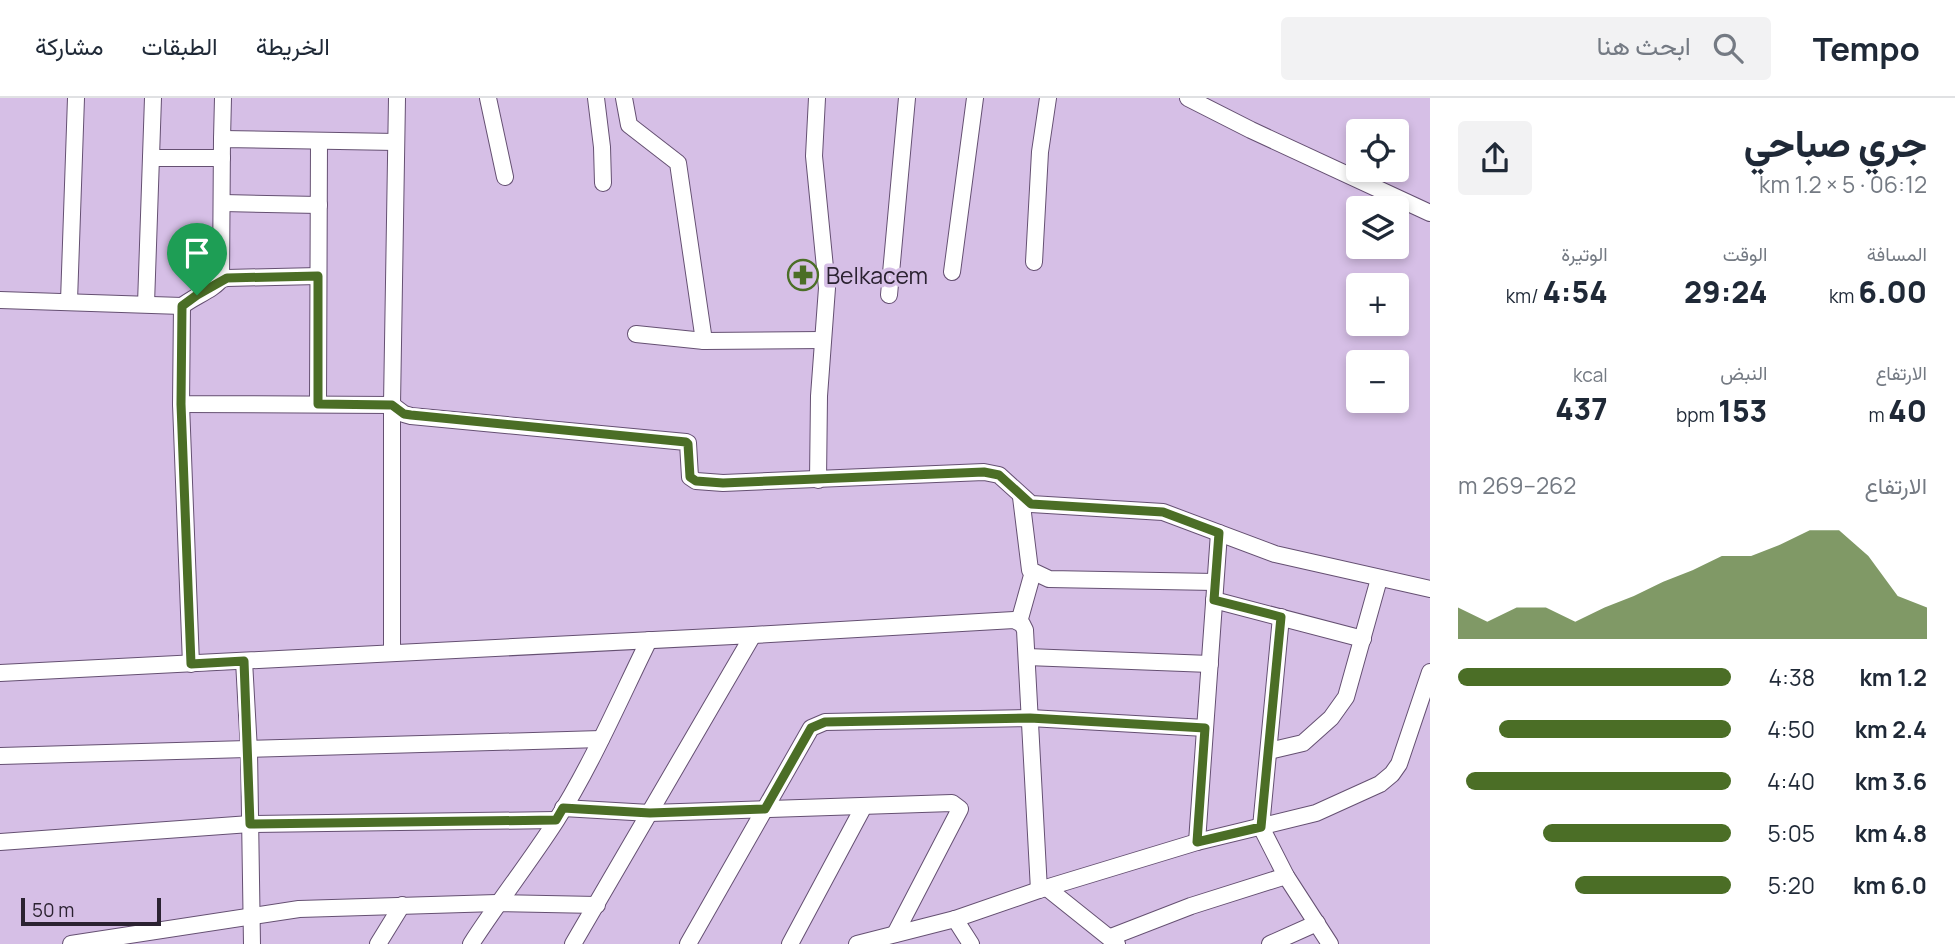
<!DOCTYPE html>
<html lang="ar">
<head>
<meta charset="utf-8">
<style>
	body { margin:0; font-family:Manrope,Vazirmatn,sans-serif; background:#f2f2f3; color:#1f2937; direction:rtl; height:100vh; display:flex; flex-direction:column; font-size:26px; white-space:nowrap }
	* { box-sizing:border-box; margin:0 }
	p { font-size:23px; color:#747a83 }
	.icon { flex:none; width:38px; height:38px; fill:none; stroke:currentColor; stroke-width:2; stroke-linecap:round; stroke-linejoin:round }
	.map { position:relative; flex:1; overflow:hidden; direction:ltr }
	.drawer { display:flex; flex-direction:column; background:#fff; width:525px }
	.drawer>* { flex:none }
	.tools { position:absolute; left:1346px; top:21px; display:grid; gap:14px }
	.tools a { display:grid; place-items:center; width:63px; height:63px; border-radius:7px; background:#fff; box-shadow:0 4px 10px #0003; font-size:35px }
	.scale { position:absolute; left:21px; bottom:18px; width:140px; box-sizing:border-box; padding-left:7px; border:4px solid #2b2231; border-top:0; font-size:19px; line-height:24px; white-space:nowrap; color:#2b2231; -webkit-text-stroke:5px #d6bfe6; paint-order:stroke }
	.pin { position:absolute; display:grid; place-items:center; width:60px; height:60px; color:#fff; margin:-72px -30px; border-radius:50% 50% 50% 0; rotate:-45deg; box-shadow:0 0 7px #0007 }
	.pin .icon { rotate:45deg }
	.round { display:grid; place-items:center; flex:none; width:74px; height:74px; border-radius:7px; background:#f2f2f3 }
	.headline { display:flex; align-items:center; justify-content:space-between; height:119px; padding:0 28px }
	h1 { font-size:38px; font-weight:800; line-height:52px }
	.figures { display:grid; grid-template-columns:repeat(3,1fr); gap:10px; height:119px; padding:7px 28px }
	.figures div { display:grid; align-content:center }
	.figures b { font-size:30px; font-weight:800 }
	.figures small { font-size:19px; font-weight:400 }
	.figures p { font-size:19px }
	.chart { height:196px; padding:14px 28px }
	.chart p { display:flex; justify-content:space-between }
	.chart svg { width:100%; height:126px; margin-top:7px; fill:#4b6e26; opacity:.7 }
	ul { padding:0 28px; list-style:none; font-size:23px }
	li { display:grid; grid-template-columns:112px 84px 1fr; align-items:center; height:52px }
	li i { height:18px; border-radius:9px; background:#4b6e26 }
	header { display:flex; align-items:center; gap:42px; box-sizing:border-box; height:98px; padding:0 35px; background:#fff; border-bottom:2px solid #e0e1e3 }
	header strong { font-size:33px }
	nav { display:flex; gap:38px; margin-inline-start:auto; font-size:24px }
	.search { width:490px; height:63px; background:#f2f2f3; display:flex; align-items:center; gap:18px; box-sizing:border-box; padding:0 24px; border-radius:7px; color:#747a83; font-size:26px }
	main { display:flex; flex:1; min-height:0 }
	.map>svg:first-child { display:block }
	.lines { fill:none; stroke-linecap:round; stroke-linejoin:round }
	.street-casing { stroke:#655072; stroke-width:18 }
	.street { stroke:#fff; stroke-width:16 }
	.route-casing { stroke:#fff; stroke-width:14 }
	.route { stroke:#4b6e26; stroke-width:9 }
	.labels { text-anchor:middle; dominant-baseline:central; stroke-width:7; stroke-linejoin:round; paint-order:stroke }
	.poi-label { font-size:23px; fill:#2b2231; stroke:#d6bfe6; text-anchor:start }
</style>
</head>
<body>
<header>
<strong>Tempo</strong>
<div class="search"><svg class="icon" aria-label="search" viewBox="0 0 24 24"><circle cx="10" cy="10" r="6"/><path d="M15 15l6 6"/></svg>ابحث هنا</div>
<nav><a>الخريطة</a><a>الطبقات</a><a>مشاركة</a></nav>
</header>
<main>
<section class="drawer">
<div class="headline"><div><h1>جري صباحي</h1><p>06:12 · 5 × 1.2 km</p></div><a class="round"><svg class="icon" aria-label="share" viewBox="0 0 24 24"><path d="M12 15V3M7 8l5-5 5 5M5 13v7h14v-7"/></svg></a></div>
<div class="figures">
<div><p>المسافة</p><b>6.00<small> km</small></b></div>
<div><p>الوقت</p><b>29:24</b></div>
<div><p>الوتيرة</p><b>4:54<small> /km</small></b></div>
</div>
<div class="figures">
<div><p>الارتفاع</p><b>40<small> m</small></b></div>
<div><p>النبض</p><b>153<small> bpm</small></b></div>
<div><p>kcal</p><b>437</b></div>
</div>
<div class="chart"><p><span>الارتفاع</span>262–269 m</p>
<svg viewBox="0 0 160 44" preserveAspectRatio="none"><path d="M0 44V33L10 38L20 33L30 33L40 38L50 33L60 29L70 24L80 20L90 15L100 15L110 11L120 6L130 6L140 15L150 29L160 33V44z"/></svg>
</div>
<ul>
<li><b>1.2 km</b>4:38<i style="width:100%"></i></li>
<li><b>2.4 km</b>4:50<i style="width:85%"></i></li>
<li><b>3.6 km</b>4:40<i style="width:97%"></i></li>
<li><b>4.8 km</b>5:05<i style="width:69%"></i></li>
<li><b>6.0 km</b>5:20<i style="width:57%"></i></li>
</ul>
</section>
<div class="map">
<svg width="1430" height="846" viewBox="0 0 1430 846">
	<rect width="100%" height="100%" fill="#d6bfe6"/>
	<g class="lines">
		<g class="street-casing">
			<g id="street">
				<path d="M488,0L505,79"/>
				<path d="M596,0L602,49L603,85"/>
				<path d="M624,0L629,27L678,65L704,243"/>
				<path d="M817,0L814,58L827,190L819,298L818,382"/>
				<path d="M1188,0L1251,32L1430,115"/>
				<path d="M222,41L223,0"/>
				<path d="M151,60H222"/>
				<path d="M223,105L319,107"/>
				<path d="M1034,164L1040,54L1048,0"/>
				<path d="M952,174L975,0"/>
				<path d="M221,181L222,41L396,44"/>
				<path d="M889,197L907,0"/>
				<path d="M0,202L182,208L181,306L392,307L397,0"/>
				<path d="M69,203L76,0"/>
				<path d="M146,206L153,0"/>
				<path d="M182,208C193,199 215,191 221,181L227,180L318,178"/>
				<path d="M636,236L704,243L823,242"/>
				<path d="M181,306L191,566"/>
				<path d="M318,306L319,43"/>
				<path d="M1021,399L1030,472L1049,481L1215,484"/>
				<path d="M1214,502L1363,541"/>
				<path d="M1281,519L1261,729L1286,778L1330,846"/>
				<path d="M1019,524L1033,474"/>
				<path d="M753,537L1014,522L1022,526L1025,532L1039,792"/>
				<path d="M392,555V307L404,316L411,318L686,344L688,345L690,379L696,383L723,385L984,374L999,377L1031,406L1163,414L1275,456L1430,491"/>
				<path d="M1027,559L1210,566"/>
				<path d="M244,563L249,653L252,846"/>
				<path d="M0,575L753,537L573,846"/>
				<path d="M1269,653L1303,645L1331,620L1346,599L1379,481"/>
				<path d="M0,658L601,641"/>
				<path d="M563,710L650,715L952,705L960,711L895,836"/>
				<path d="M0,744L250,726L556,722"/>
				<path d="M1197,744L1219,435"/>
				<path d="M1047,790L1117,846"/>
				<path d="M955,821L971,846"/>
				<path d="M1111,839L1191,808L1286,778"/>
				<path d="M71,846L299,811L497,805L597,807"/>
				<path d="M378,846L402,807"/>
				<path d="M471,846C498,804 529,765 556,723C592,666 619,603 649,542"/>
				<path d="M688,846L811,630L825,624L1030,620L1205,630"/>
				<path d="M790,846L864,708"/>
				<path d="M857,846L955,821L1039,792L1197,744L1316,715L1380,686L1392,676L1399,666L1430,574"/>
				<path d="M1270,846L1317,825"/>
			</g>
		</g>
		<use href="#street" class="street"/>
	</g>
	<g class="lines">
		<g class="route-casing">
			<path id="route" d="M318,178V306L392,307L404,316L411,317L686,344L688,346L690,379L696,383L723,385L984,374L999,377L1031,406L1163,414L1219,435L1214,502L1281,519L1261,729L1197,744L1205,630L1030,620L825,624L811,630L765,711L650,715L563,710L556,722L250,726L244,563L191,566L181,306L182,208L197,197L227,180Z"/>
		</g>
		<use href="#route" class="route"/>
	</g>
	<defs>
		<g id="pharmacy-ring" transform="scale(1.575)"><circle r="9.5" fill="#d6bfe6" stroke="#4b6e26" stroke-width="1.5"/><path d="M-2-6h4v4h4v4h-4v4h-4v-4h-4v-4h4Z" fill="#4b6e26"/></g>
	</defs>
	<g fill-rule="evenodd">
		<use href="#pharmacy-ring" x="803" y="177"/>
	</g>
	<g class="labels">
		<g class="poi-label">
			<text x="826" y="177">Belkacem</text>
		</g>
	</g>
</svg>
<div class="tools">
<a><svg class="icon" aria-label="locate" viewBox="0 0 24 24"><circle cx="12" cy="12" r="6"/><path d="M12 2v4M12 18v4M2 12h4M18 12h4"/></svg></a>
<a><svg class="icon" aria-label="layers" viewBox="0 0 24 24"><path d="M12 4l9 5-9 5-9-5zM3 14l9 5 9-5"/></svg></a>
<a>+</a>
<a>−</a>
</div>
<div class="scale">50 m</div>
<div class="pin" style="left:197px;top:197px;background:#1e9e55"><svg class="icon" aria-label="arrive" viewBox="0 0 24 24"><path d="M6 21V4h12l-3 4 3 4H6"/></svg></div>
</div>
</main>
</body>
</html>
